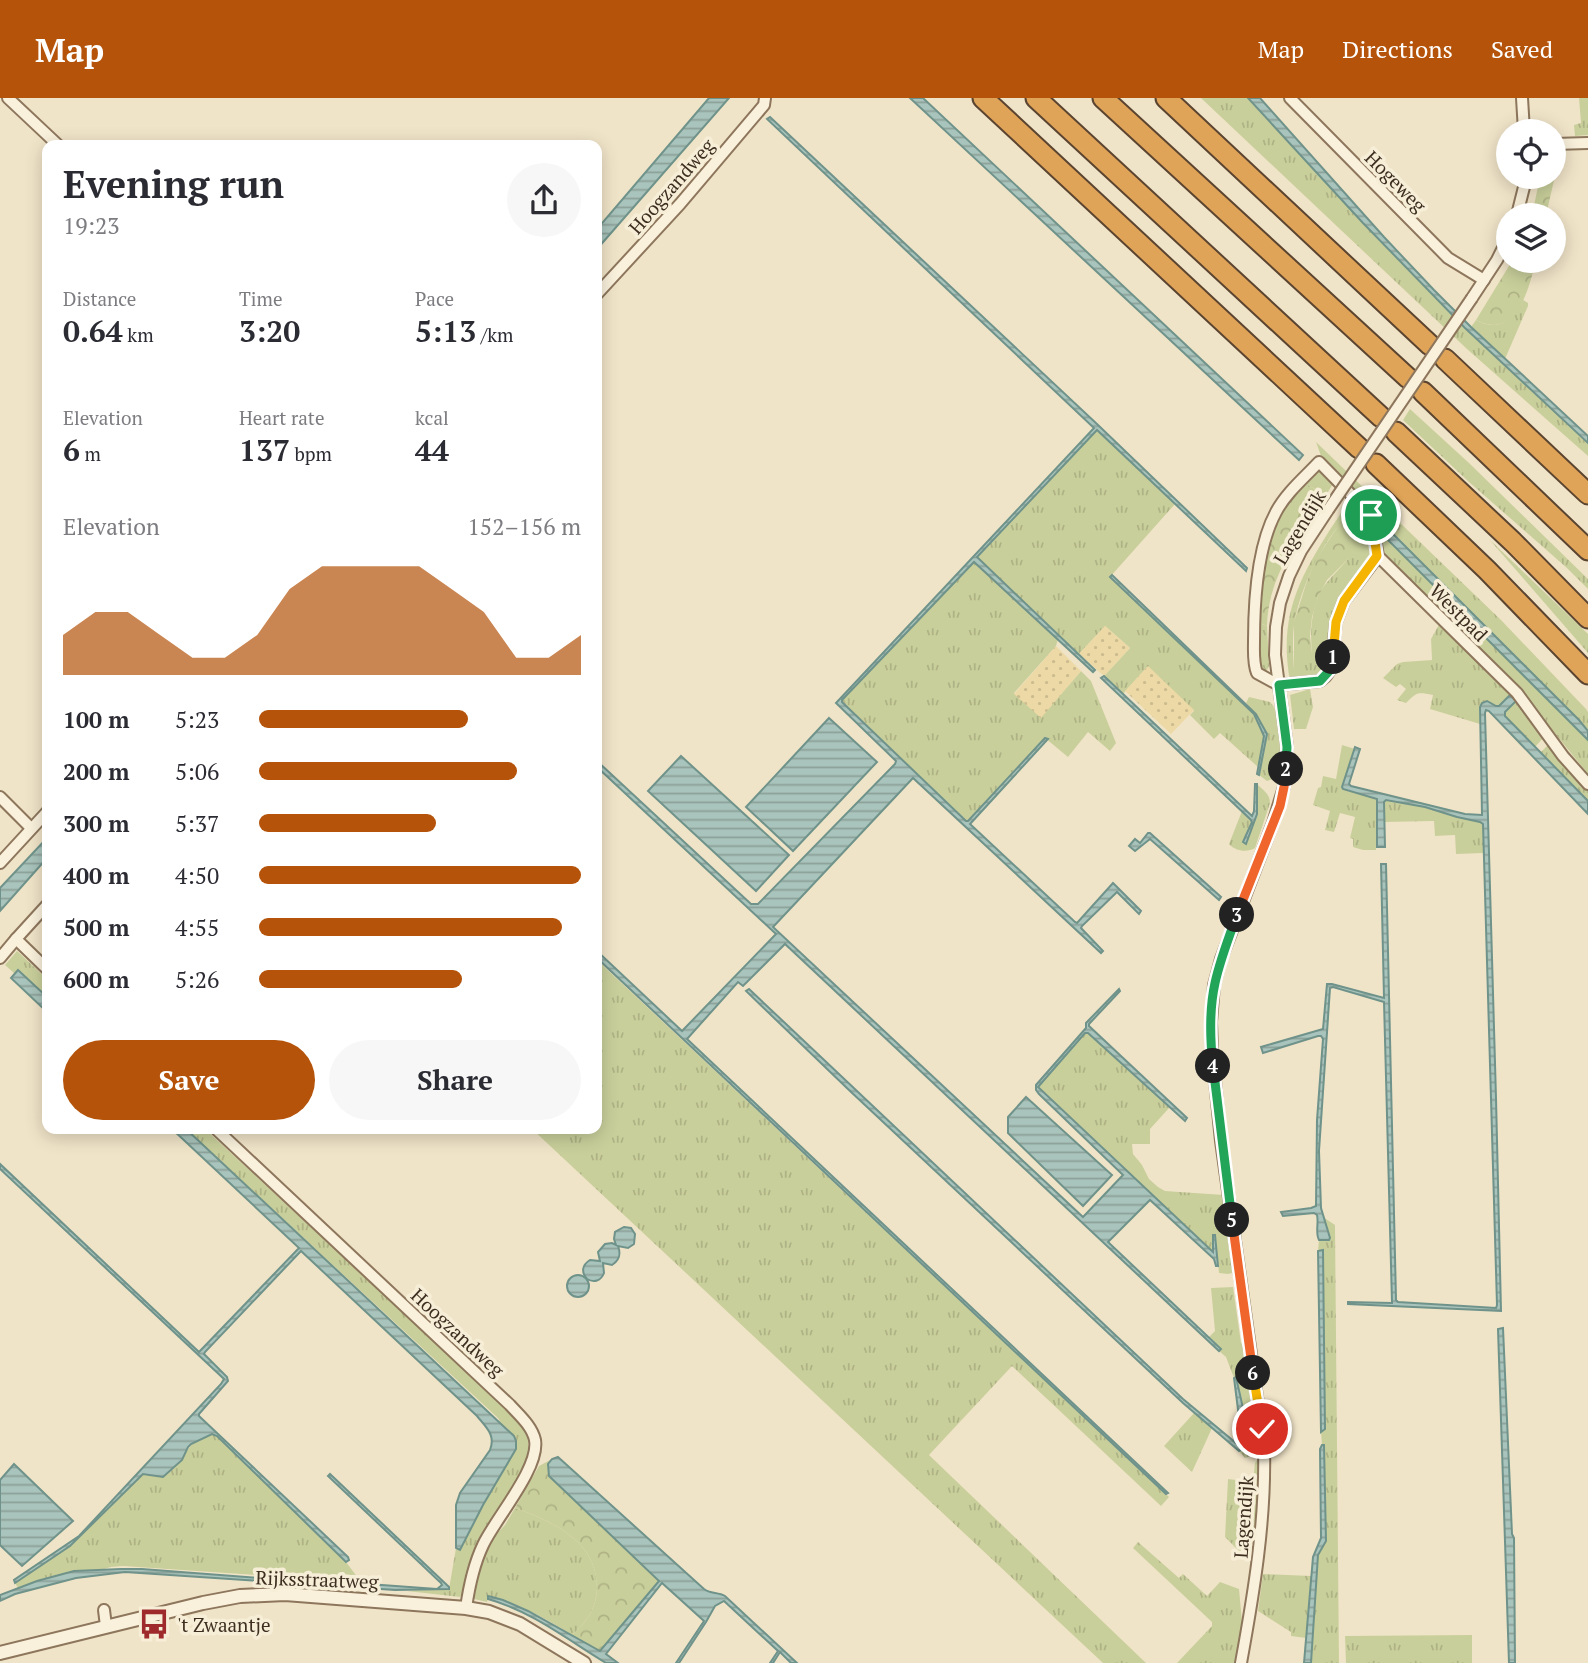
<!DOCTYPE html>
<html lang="en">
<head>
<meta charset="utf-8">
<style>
	body { margin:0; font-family:"PT Serif",serif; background:#f7f7f7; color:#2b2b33; height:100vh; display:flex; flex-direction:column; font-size:26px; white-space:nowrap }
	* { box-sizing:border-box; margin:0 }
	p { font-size:23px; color:#7c7c81 }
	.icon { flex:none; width:38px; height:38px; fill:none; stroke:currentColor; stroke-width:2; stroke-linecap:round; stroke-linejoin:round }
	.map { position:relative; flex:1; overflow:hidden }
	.details { position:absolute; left:42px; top:42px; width:560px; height:994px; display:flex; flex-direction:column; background:#fff; border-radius:14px; box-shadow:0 4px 18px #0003 }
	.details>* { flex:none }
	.controls { position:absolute; left:1496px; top:21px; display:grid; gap:14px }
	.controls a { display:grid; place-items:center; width:70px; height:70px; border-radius:50%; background:#fff; box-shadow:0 4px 18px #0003; font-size:35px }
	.pin { position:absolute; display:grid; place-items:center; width:60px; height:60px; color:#fff; margin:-30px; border:4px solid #fff; border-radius:50%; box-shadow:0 2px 7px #0007 }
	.km { position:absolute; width:35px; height:35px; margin:-18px; border-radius:50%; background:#222; color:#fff; font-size:19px; line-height:35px; text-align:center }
	.round { display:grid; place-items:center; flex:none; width:74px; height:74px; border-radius:37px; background:#f7f7f7 }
	.headline { display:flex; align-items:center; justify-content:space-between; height:119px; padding:0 21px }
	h1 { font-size:38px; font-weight:800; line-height:52px }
	.metrics { display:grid; grid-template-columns:repeat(3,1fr); gap:10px; height:119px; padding:7px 21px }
	.metrics div { display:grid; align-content:center }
	.metrics b { font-size:30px; font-weight:800 }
	.metrics small { font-size:19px; font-weight:400 }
	.metrics p { font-size:19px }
	.chart { height:196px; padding:14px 21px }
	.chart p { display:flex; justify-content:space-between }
	.chart svg { width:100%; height:126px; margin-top:7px; fill:#b45309; opacity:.7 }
	.cta { display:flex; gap:14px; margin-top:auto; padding:14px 21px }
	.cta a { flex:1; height:80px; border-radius:42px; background:#b45309; color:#fff; font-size:28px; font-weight:800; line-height:80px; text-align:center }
	.cta a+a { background:#f7f7f7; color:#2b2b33 }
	ul { padding:0 21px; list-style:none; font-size:23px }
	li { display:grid; grid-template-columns:112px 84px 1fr; align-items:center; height:52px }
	li i { height:18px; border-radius:9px; background:#b45309 }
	header { display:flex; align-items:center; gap:42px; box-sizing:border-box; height:98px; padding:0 35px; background:#b45309; color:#fff }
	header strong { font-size:33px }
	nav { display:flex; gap:38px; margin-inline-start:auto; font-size:24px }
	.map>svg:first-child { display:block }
	.grass { fill:url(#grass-tufts) }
	.forest { fill:url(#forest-crowns) }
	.sand { fill:url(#sand-dots) }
	.water { fill:url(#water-rules); stroke:#6f938a; stroke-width:2 }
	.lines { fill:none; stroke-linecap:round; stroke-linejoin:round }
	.minor-casing { stroke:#8d765c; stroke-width:14 }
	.tertiary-casing { stroke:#8d765c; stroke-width:16 }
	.motorway-casing { stroke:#5b4430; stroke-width:23 }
	.minor { stroke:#faf1dc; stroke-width:10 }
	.tertiary { stroke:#faf1dc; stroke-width:12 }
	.motorway { stroke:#e0a458; stroke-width:19 }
	.minor-bridge-casing { stroke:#8d765c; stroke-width:14; stroke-linecap:butt }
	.minor-bridge { stroke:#faf1dc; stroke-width:10 }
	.split-1-casing { stroke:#fff; stroke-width:14 }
	.split-2-casing { stroke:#fff; stroke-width:14 }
	.split-3-casing { stroke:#fff; stroke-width:14 }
	.split-4-casing { stroke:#fff; stroke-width:14 }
	.split-5-casing { stroke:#fff; stroke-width:14 }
	.split-6-casing { stroke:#fff; stroke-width:14 }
	.split-7-casing { stroke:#fff; stroke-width:14 }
	.split-1 { stroke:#f5b400; stroke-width:9 }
	.split-2 { stroke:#22a559; stroke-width:9 }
	.split-3 { stroke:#f0652b; stroke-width:9 }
	.split-4 { stroke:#22a559; stroke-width:9 }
	.split-5 { stroke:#22a559; stroke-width:9 }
	.split-6 { stroke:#f0652b; stroke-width:9 }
	.split-7 { stroke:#f5b400; stroke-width:9 }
	.labels { text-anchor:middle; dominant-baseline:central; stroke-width:7; stroke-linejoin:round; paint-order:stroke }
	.street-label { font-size:19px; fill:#3d2e20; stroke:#f7eed8 }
	.poi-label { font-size:19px; fill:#3d2e20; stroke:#f7eed8; text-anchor:start }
</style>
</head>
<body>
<header>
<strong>Map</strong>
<nav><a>Map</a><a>Directions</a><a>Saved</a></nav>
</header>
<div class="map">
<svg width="1588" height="1565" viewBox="0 0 1588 1565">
	<defs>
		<pattern id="grass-tufts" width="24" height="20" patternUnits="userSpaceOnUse" patternTransform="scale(1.75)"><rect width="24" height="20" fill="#c9cf9b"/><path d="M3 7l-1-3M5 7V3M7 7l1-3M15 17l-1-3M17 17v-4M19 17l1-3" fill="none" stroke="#aeb285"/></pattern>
		<pattern id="forest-crowns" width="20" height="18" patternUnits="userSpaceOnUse" patternTransform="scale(1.75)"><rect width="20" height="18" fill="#c9cf9b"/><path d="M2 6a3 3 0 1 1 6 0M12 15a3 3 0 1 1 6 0" fill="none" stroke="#aeb285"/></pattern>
		<pattern id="sand-dots" width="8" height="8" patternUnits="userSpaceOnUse" patternTransform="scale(1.75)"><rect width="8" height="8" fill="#ecd9a5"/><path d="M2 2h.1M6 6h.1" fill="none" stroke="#cbbb8e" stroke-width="1.8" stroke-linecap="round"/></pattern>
		<pattern id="water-rules" width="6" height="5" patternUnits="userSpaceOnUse" patternTransform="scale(1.75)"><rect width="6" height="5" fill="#a9c4bc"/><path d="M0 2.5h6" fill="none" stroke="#8ba098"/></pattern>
	</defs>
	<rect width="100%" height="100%" fill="#f0e4c8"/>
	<g class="grass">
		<path d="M1201,0H1248L1363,125L1465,230L1588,345V358L1467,251Z"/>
		<path d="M1579,0H1588V37L1575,38L1574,27L1581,25Z"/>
		<path d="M1523,202L1528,205V208L1505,261L1471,229L1476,222C1499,234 1512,223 1523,202Z"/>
		<path d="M1410,311L1469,365L1588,481V491L1567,470L1469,384L1403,322Z"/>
		<path d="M1097,332L1175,406L1110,479L1254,616L1264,638L1258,669L1220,635L1214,641L1190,617L1194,613L1147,569L1123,596L1104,578L1130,550L1105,528L1079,556L977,459Z"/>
		<path d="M1316,344L1501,522L1586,611L1588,614V676L1506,575L1471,543L1389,462L1380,450V431L1376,419L1330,371L1321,358Z"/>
		<path d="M1317,371L1333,386L1326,397L1304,385Z"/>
		<path d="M1354,406L1368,421L1372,450L1369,464L1341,504L1331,564L1319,579L1290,583C1278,517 1300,478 1335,424L1339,427C1318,454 1302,488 1295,521C1292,536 1293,556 1294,571L1312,554C1310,536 1311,517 1318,499C1327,475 1367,456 1356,429C1355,425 1350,419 1348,415Z"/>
		<path d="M1489,441L1588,536V555Z"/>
		<path d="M974,463L1058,541L1056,548L1014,595L1041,619L1081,573L1091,583L1116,645L1110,653L1088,634L1068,659L1045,640L968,723H966L841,602Z"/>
		<path d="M1257,524L1267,528L1269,568L1266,574L1260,573Z"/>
		<path d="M1440,525L1510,594V597L1499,608L1480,609V626L1430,611L1433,597C1417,594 1417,594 1406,605L1397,602L1406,591L1400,586L1396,589L1383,580L1397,566L1403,564L1432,562L1431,541Z"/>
		<path d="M1310,591L1313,609L1306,631H1294L1290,597Z"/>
		<path d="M1249,599L1270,604C1280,613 1283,644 1282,658C1281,666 1278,673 1275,680L1267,683L1259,677C1266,643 1272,632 1246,605Z"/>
		<path d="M1516,603L1544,639L1535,649L1505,618V615Z"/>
		<path d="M1549,646L1588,687V703L1541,654Z"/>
		<path d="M1342,647L1355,651L1342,689L1343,691L1377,701L1376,752H1363L1353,749V741L1350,740L1355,719L1340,715L1334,734L1325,732L1330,713L1313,707L1318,690L1321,689L1323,678L1336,681Z"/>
		<path d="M1257,686C1263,692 1270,696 1270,705L1255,750C1247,755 1235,753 1229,746L1242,713L1252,724L1243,744L1257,716Z"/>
		<path d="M1386,702L1425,709L1457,719L1481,724L1483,726L1484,755L1456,756L1455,737L1435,738L1434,723L1384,724V704Z"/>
		<path d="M17,853L47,881V899L19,872L15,876L5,867Z"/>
		<path d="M597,862L1169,1399L1161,1408L1012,1268L929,1357L1146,1565H1103L532,1031H597Z"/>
		<path d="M1085,935H1090L1170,1009L1150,1031V1046H1132L1133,1056L1142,1067L1149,1081L1158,1089L1165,1093L1224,1097L1233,1171L1232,1175L1228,1176L1219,1175L1215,1137L1213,1138V1155L1038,989Z"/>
		<path d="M186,1031H205L507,1311C525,1333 533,1338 526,1367L460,1499L407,1493L449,1491L456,1450L460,1451L483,1407L516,1351L498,1320Z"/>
		<path d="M1323,1119L1335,1127L1339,1565H1311L1318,1457L1325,1446L1324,1347H1322L1321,1334L1325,1331L1323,1153H1318L1319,1142H1329L1330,1139Z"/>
		<path d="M1233,1189L1241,1245L1245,1246L1260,1345L1251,1358L1245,1360L1239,1353L1244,1350L1246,1345L1243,1310L1236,1280H1234L1226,1259L1219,1253L1221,1250L1209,1239L1215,1233L1211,1190Z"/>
		<path d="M1194,1315L1212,1330L1192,1374L1164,1348Z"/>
		<path d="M212,1336L217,1338L346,1464L361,1484L123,1468L111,1469L21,1495L15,1485L70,1448L143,1375L166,1377L176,1368L192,1346Z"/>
		<path d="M1260,1360L1255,1430L1241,1455L1225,1439L1228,1381L1253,1384L1255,1365L1258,1361Z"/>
		<path d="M515,1410C554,1424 598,1444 597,1491C596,1511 586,1525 572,1537C546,1521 518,1505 489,1498L487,1504L474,1501V1491L484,1454L489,1444L505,1427Z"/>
		<path d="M1138,1444L1179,1480L1183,1476L1207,1498L1220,1484L1239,1491L1242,1524L1236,1565H1177L1212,1528V1524L1133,1450Z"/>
		<path d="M1263,1476L1311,1478L1306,1540L1291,1538V1534L1258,1513Z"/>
		<path d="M1472,1537V1565H1346L1345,1538Z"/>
	</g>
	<g class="forest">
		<path d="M1554,52H1561L1546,117H1532L1540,79H1554Z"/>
		<path d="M1512,163H1536C1528,192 1517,243 1476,222Z"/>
		<path d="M1304,385L1326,397C1300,437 1268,478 1267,528L1257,524V505L1271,434L1281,413Z"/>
		<path d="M1351,401L1354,406L1348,415L1357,430L1358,444L1354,455L1327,482L1318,499L1312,519L1310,538L1312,555L1309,565L1300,570L1294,571V524L1306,486L1315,463L1338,428L1335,424Z"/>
		<path d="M552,1361L548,1366L549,1378L659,1482L600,1553L572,1537C586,1525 596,1511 597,1491C598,1444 554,1424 515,1410L539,1368Z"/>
	</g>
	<g class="sand">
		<path d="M1105,528L1130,550L1104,578L1079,556Z"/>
		<path d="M1056,548L1081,573L1041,620L1014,596Z"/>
		<path d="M1148,568L1194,612L1171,636L1125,593Z"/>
	</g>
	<g class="water">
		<path d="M709,0H729L597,151V131Z"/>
		<path d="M910,0H923L1303,357L1299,362Z"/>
		<path d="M1248,0H1260L1384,139L1434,192L1471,229L1588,338V345L1465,230L1363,125Z"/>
		<path d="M770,19L1098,327L1247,470L1246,473L1097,332L977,459L1095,572L1093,574L974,464L842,602V604L966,723H968L1045,640L1048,641L970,726L1075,824L1077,825L1113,785L1141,813L1139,816L1117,794L1082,828L1081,830L1103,853L1101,855L913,680L773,829L1083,1119L1123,1077L1039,996L1036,992V987L1086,930V925L1119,891L1120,893L1089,926V928L1187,1020L1185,1023L1088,935H1085L1038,989L1213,1154V1137H1215L1218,1168H1216L1214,1161L1150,1102L1108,1144L1221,1251L1219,1253L785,846L743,888L738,884L687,941L1168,1395L1166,1396L597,860V853L682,933L776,836L597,669V663L751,806H758L895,666L896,663L836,605L1094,330L767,21Z"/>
		<path d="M1389,432L1579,622L1588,633V642L1384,438Z"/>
		<path d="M1112,477L1256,616L1267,636L1259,677L1257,676L1264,638L1254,616L1110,479Z"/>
		<path d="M1104,578L1252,718L1254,713L1255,686H1257V716L1246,746L1243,744L1252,724L1250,721L1101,580Z"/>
		<path d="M1510,597L1516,603L1505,614V618L1588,703V716L1489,613L1486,612L1485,615L1496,1000L1501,1213L1348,1206V1204L1392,1205L1384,904L1333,889L1330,890L1319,1053L1321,1110L1330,1140L1329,1142H1319C1315,1135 1319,1125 1317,1117L1314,1115L1283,1118L1281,1114L1311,1110L1316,1108L1317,1022L1323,941L1321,938H1318L1263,955L1261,949L1323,931L1327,886H1332L1384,900L1381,766H1386L1396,1202L1398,1204L1496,1210L1497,1207L1483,726L1480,724L1457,719L1425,709L1386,702L1384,704L1385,749H1377V701L1343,691L1342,689L1355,649L1360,651L1349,686L1351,688L1465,716L1482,717L1480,609L1482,605L1487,603L1496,608H1499Z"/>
		<path d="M829,620L877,664L793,753L746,709Z"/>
		<path d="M681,658L789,757L756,793L648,693Z"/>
		<path d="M1148,735H1150L1221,799L1219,802L1150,741L1135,753L1129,748L1135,741L1140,745Z"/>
		<path d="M47,740V760L0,813V790Z"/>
		<path d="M18,872L47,899V914L11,880Z"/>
		<path d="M749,891L1183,1301L1236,1345L1240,1346L1242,1343L1234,1280L1236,1279C1240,1299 1250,1330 1244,1350L1239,1353L1183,1305L850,993L746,893Z"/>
		<path d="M1026,999L1112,1077L1083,1108L1008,1035V1019Z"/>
		<path d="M172,1031H186L514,1338L516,1343V1351L483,1407L460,1452L456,1450V1407L460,1395L490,1352C496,1337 486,1329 477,1318L301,1153L205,1254L204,1256L227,1279L228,1283L199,1316V1318L348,1459L349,1462L346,1464L217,1338L212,1336L191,1346L188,1349L182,1362L163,1379L143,1376L70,1448L15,1485L14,1482L79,1438L221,1286L224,1281L0,1071V1066L199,1254L299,1150Z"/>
		<path d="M624,1129L631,1130L635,1136L634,1146L628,1150L618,1148C621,1156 620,1162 612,1167L603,1165L604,1175C601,1183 594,1185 587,1181C581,1174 582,1167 590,1162L600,1163L598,1154L605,1146L612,1145L616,1147L614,1141L615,1134Z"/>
		<path d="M1323,1152L1325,1331L1321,1334L1318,1153Z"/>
		<circle cx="578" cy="1188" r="11"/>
		<path d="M1503,1230L1512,1436L1514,1440L1515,1565H1509L1498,1231Z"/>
		<path d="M1322,1347H1324L1326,1443L1318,1457L1311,1565H1304L1313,1459L1321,1440L1320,1351Z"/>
		<path d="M558,1359L704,1491C710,1496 718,1494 725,1498L797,1565H791L780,1554L773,1565H770L778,1553L724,1503L715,1508L706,1524L679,1565H676L704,1523L662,1485L606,1556L618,1565H606C568,1542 531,1513 488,1501V1498L492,1499L503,1502L528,1513L600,1553L659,1483L549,1378L548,1366L552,1361Z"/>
		<path d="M14,1366L73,1423L22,1468L0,1447V1382Z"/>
		<path d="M330,1376L449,1489V1491L395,1492L125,1474L76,1480L15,1496L0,1503V1497L37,1483L74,1473L121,1471H142L258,1480H285L437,1491L442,1487L441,1485L328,1378Z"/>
	</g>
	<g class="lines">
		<g class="minor-casing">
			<g id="minor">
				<path d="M8,0L58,47"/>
				<path d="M1290,0L1448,160L1484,182"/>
				<path d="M1522,0L1524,33"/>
				<path d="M1554,46L1588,45"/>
				<path d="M1517,117L1524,89V79"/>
				<path d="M597,196L680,106L764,7L765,0"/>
				<path d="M1472,200L1497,162L1508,140"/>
				<path d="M1378,458L1344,503L1336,524L1331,571L1326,578L1320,583L1279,587L1257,575C1253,565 1254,554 1254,543C1254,504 1257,449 1276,414C1286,395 1304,380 1319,364L1371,417L1378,458L1517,595L1563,658L1588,686"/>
				<path d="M0,699L31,730"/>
				<path d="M0,765L47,714"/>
				<path d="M47,807L16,841L47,871"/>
				<path d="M0,860L16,841"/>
				<path d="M216,1031L510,1307C519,1317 532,1328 535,1342C540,1370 495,1421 483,1447C474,1466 469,1489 466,1510"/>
				<path d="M104,1512L106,1528"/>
				<path d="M1241,1565C1254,1494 1266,1422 1264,1349L1221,1043L1212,953L1211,924L1214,887L1221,861L1273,725L1284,689L1287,649L1275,557L1276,529L1280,505L1289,478L1301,453L1328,412"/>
			</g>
		</g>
		<g class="tertiary-casing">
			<path id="tertiary" d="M0,1555L203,1505L240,1498L285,1496L466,1510L489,1514L520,1526L584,1565"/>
		</g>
		<g class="motorway-casing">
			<g id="motorway">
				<path d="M983,0L1359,350"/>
				<path d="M1036,0L1381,319"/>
				<path d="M1103,0L1408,280"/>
				<path d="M1166,0L1430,247"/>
				<path d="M1445,261L1588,396"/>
				<path d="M1423,294L1588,452"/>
				<path d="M1396,334L1513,444L1588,520"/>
				<path d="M1376,366L1487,472L1588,576"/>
			</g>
		</g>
		<use href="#minor" class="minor"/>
		<use href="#tertiary" class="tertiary"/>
		<use href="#motorway" class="motorway"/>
		<g class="minor-bridge-casing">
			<path id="minor-bridge" d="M1328,412L1472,200"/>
		</g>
		<use href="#minor-bridge" class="minor-bridge"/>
	</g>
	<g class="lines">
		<g class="split-1-casing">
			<path id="split-1" d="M1333,559L1336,524L1344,503L1377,458L1371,417"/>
		</g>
		<g class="split-2-casing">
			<path id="split-2" d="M1286,671L1287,649L1279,587L1320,583L1331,571L1333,559"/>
		</g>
		<g class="split-3-casing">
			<path id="split-3" d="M1237,817L1280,708L1284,689L1286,671"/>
		</g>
		<g class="split-4-casing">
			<path id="split-4" d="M1213,968C1210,941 1209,912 1215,885C1220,862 1229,839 1237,817"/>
		</g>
		<g class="split-5-casing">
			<path id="split-5" d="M1213,968L1232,1122"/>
		</g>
		<g class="split-6-casing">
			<path id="split-6" d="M1232,1122L1253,1275"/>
		</g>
		<g class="split-7-casing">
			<path id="split-7" d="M1253,1275L1262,1331"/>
		</g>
		<use href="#split-1" class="split-1"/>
		<use href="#split-2" class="split-2"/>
		<use href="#split-3" class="split-3"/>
		<use href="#split-4" class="split-4"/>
		<use href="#split-5" class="split-5"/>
		<use href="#split-6" class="split-6"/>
		<use href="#split-7" class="split-7"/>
	</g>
	<defs>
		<g id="bus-bare" transform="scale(2.415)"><path d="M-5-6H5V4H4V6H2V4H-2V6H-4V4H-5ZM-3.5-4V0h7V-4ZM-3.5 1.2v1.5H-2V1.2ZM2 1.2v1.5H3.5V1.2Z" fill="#9e2a2b" stroke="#f7eed8" stroke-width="2.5" paint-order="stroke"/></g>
	</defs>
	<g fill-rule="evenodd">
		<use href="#bus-bare" x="154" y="1526"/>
	</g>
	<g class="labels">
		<g class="street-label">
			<text transform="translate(1396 83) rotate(45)">Hogeweg</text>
			<text transform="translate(671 88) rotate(-49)">Hoogzandweg</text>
			<text transform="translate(1299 429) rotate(-59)">Lagendijk</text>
			<text transform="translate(1459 514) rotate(45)">Westpad</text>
			<text transform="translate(458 1234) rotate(43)">Hoogzandweg</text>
			<text transform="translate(1243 1419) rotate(-86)">Lagendijk</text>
			<text transform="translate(317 1481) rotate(2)">Rijksstraatweg</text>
		</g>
		<g class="poi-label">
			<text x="177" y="1526">'t Zwaantje</text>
		</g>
	</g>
</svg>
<div class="controls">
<a><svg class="icon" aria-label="locate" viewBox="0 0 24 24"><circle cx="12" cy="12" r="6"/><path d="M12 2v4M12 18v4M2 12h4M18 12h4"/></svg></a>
<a><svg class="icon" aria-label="layers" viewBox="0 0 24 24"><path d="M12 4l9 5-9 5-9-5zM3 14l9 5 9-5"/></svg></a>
</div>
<div class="pin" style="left:1371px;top:417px;background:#1e9e55"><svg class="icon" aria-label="arrive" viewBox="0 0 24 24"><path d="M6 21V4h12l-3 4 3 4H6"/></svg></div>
<div class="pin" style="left:1262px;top:1331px;background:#d93025"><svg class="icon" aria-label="check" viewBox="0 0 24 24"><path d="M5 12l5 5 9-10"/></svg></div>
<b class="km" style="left:1333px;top:559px">1</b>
<b class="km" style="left:1286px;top:671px">2</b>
<b class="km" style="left:1237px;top:817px">3</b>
<b class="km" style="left:1213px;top:968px">4</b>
<b class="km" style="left:1232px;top:1122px">5</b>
<b class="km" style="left:1253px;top:1275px">6</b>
<section class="details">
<div class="headline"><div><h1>Evening run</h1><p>19:23</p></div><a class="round"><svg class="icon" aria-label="share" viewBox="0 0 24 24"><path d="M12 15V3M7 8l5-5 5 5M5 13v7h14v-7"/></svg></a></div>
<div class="metrics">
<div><p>Distance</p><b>0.64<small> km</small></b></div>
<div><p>Time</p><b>3:20</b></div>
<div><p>Pace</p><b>5:13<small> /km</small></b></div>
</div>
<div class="metrics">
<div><p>Elevation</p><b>6<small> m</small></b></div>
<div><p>Heart rate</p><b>137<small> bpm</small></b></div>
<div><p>kcal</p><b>44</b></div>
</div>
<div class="chart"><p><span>Elevation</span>152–156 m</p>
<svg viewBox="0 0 160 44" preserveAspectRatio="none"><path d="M0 44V30L10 22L20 22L30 30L40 38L50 38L60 30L70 14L80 6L90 6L100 6L110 6L120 14L130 22L140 38L150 38L160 30V44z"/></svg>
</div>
<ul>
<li><b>100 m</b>5:23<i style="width:65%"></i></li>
<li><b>200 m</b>5:06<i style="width:80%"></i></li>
<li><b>300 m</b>5:37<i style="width:55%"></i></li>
<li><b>400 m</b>4:50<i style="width:100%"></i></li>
<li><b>500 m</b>4:55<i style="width:94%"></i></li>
<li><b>600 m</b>5:26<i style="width:63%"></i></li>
</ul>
<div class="cta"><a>Save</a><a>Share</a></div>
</section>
</div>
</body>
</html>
